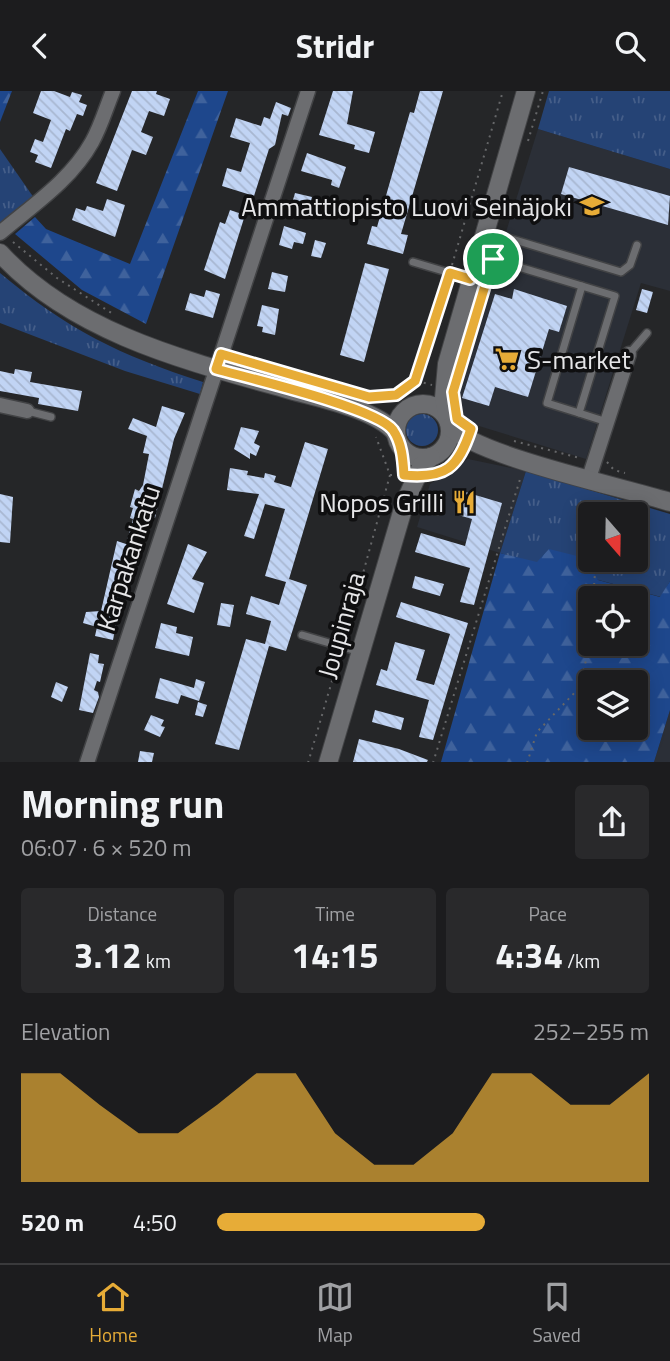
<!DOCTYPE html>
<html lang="en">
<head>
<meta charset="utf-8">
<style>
	body { margin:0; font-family:"Titillium Web",sans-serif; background:#29292b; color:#f1f3f6; height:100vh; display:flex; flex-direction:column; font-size:26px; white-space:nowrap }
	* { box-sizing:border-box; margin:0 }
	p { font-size:23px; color:#a0a1a4 }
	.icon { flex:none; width:38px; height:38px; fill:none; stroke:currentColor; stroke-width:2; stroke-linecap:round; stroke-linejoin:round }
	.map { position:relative; height:671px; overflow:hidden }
	.details { display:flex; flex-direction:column; background:#1c1c1e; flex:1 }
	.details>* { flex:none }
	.needle { width:46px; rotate:160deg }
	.tools { position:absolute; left:578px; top:411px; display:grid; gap:14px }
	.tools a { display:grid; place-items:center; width:70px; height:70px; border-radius:7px; background:#1c1c1e; box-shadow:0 4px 18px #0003,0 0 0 2px #3a3a3c; font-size:35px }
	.pin { position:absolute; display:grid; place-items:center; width:60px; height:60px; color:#fff; margin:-30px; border:4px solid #fff; border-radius:50%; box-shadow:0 2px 7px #0007 }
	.round { display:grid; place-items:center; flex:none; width:74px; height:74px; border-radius:7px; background:#29292b }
	.summary { display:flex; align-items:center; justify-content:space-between; height:119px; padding:0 21px }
	h1 { font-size:38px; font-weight:700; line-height:52px }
	.stats { display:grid; grid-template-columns:repeat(3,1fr); gap:10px; height:119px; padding:7px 21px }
	.stats div { display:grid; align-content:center; border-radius:7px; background:#29292b; text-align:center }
	.stats b { font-size:35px; font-weight:700 }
	.stats small { font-size:19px; font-weight:400 }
	.stats p { font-size:19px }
	.chart { height:196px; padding:14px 21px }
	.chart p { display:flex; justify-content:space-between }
	.chart svg { width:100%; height:126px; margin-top:7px; fill:#e7ac37; opacity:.7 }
	ul { padding:0 21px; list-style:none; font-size:23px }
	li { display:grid; grid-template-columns:112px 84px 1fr; align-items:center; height:52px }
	li i { height:18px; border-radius:9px; background:#e7ac37 }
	header { display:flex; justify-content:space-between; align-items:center; height:91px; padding:0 21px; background:#1c1c1e; font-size:32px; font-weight:700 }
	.tab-bar { display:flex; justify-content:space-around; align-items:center; height:98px; border-top:2px solid #3a3a3c; background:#1c1c1e; font-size:19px; color:#a0a1a4 }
	.tab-bar a { display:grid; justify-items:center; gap:4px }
	.tab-bar .active { color:#e7ac37 }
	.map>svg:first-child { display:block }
	.built { fill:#2b2f37 }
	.grass { fill:url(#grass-tufts); fill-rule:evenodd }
	.forest { fill:url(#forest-firs); fill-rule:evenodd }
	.building { fill:url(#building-back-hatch) }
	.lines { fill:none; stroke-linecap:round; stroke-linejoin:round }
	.service-casing { stroke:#424345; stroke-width:10 }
	.minor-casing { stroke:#424345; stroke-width:17 }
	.tertiary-casing { stroke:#424345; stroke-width:20 }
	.path { stroke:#666769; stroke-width:2; stroke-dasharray:2 5; stroke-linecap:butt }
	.service { stroke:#6c6d70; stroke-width:7 }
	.minor { stroke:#6c6d70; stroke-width:14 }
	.tertiary { stroke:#6c6d70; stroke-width:18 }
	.route-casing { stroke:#fff; stroke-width:14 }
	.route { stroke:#e7ac37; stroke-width:9 }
	.labels { text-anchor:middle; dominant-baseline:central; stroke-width:7; stroke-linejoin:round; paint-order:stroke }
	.poi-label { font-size:26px; fill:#e7e7e9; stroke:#0f0f10; text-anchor:end }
	.street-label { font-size:26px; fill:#e7e7e9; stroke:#0f0f10 }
</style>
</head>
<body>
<header><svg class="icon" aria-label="back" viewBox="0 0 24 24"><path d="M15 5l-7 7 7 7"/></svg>Stridr<svg class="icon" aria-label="search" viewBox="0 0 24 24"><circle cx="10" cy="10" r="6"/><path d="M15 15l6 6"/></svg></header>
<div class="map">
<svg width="670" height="672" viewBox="0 0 670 672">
	<defs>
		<pattern id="grass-tufts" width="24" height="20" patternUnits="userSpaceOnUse" patternTransform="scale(1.75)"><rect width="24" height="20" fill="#254375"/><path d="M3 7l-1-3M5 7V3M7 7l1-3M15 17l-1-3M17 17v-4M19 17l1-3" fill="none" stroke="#455e89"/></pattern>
		<pattern id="forest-firs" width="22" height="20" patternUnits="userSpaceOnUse" patternTransform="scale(1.75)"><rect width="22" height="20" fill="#1e478c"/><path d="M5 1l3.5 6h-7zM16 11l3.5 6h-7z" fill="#3f629c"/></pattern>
		<pattern id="building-back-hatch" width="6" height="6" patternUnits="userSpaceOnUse" patternTransform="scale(1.75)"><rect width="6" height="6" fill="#c1d4f4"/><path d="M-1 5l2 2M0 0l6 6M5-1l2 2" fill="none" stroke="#a8b7d1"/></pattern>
	</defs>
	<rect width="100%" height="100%" fill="#252628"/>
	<g class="built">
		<path d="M538,38L670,78V200L641,192L586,368L466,331L458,322L456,311V302Z"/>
		<path d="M468,368L526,380L500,462L417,436L430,393Z"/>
		<path d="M670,619V671H654Z"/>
	</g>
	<g class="grass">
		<path d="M549,0H670V78L538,38Z"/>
		<path d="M0,58L34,107L2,133L0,131Z"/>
		<path d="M0,182C68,239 119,264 203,291L200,303L125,280L0,232Z"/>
		<circle cx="422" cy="339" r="16"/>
		<path d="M526,380L670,423V490L661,506L500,462ZM590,424H635V469H590Z"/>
	</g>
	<g class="forest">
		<path d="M0,0H12L0,31Z"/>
		<path d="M198,0H228L146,233L82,199L15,143L35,126L46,138L130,173Z"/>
		<path d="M549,458L585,467L598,489L660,506L670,490V619L654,671H441L500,462L537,471ZM590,508H635V553H590ZM590,592H635V637H590Z"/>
	</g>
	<g class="building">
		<path d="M41,0H54L70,6L72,1L82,4L79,11L87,14L83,25L77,23L70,40L66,38L51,77L35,71L38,64L30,61L35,48L43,51L51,29L33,22Z"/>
		<path d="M132,0H157L156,3L170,8L164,25L149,20L141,41L153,46L146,64L132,59L117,100L96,92Z"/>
		<path d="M333,0H353L347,33L375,41L369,62L354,58L355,54L319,44Z"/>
		<path d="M420,0H443L401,143L408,144L403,163L367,153L372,135L377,136L410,21L414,22Z"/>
		<path d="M276,11L291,17L288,25L282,23L275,54L269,58L254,105L222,95L227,77L241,81L250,52L230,46L236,27L261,35L264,26L270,28Z"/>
		<path d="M307,62L346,76L339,97L331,94L332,89L301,80Z"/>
		<path d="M569,76L670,105L668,134L561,103Z"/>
		<path d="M295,102L312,106L309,117L305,115L303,123L290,119Z"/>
		<path d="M107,108L125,114L115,146L72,129L76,117L85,120L87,115L103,120Z"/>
		<path d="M230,119L245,124L225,188L204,179L220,131L225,133Z"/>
		<path d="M284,135L306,142L303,153L294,151L292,158L279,154Z"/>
		<path d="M315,149L326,152L321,167L311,165Z"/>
		<path d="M365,172L389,178L364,271L340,264Z"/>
		<path d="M272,181L288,185L285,201L268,198Z"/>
		<path d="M514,198L567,215L559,241L549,238L528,306L495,296L489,315L462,307L495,203L512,208Z"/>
		<path d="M642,198L653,201L647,222L636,219Z"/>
		<path d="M206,199L220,203L213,227L185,219L190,202L204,206Z"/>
		<path d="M262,214L279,218L275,244L262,241L263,236L257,235Z"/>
		<path d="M15,278L32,281L30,291L82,300L78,320L38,313L39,307L0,300V280L14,283Z"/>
		<path d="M162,315L185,322L174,348L155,427L151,426L126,507L118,505L114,523L118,524L113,549L95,545L97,536L83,532L86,521L101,520L117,450L126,453L133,428L130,427L133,417L130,416L135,398L139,400L143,394L149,363L143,362L147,345L128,338L133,327L156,336Z"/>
		<path d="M241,336L259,340L254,352L260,355L256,365L250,362V368L234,358Z"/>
		<path d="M305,351L328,358L289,488L307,494L286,560L269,555L239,659L215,653L246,548L265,553L271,530L246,523L251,505L279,514L286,491L265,485L285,418L265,413L254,448L244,445L259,403L227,399L230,377L248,380L247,384L264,387L265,382L276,385L274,391L291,396Z"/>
		<path d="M462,400L502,412L474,514L460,511L470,477L415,461L421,442L465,455L472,428L455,423Z"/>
		<path d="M0,403L13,406L10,452L0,451Z"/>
		<path d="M188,453L207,461L192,488L204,492L194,522L167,513Z"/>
		<path d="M415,485L444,493L440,505L412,497Z"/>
		<path d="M401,511L468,532L433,649L419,646L429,609L376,594L381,578L387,580L395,551L425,559L416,589L434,594L450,543L396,526Z"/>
		<path d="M221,512L234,514L230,536L217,534Z"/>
		<path d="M161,532L177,536L176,542L193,546L189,565L155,557Z"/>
		<path d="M90,562L99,564L98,572L104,573L100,591L97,590L94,599L98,601L99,606L93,622L79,619Z"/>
		<path d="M160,587L194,597L196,588L205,591L199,610L181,604L178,613L155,607Z"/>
		<path d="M56,591L68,596L62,611L51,606Z"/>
		<path d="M198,611L207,614L203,626L195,624Z"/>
		<path d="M375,619L404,627L401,639L372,631Z"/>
		<path d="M151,624L164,629L161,635L165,636L160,646L144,639Z"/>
		<path d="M359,648L399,658L428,669L427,671H353Z"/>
		<path d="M140,660L154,662L152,671H138Z"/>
	</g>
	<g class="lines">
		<g class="service-casing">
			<g id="service">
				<path d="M485,140L621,181L630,174L637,154"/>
				<path d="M479,164L615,205L579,322L607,331"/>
				<path d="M413,171L470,188"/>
				<path d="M629,263L647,242"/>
				<path d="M28,320L51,326"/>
				<path d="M579,322L547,312L582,195"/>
				<path d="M405,411L437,420"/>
				<path d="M302,544L360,561"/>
			</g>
		</g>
		<g class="minor-casing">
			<g id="minor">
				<path d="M0,142C33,114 71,89 92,51C101,35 106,17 113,0"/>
				<path d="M0,314L27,320"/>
				<path d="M589,387L629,263"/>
				<path d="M87,672L308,0"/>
			</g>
		</g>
		<g class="tertiary-casing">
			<g id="tertiary">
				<path d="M0,162C73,242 187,270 287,298C318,307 373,317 395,341"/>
				<circle cx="423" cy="340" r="27"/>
				<path d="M448,329L444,307L447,273L526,0"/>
				<path d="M450,336C481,366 622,396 670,411"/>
				<path d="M328,672L405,411L422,374L431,366"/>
			</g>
		</g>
		<g class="path">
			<path d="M528,50L543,0"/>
			<path d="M13,151L57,187L113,223"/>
			<path d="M452,174L503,0"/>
			<path d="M233,266L258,274"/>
			<path d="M417,290L432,294"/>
			<path d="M367,306L396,304L415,290L446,192"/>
			<path d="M514,350L580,367"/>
			<path d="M607,371L614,379L625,382"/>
			<path d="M390,384H400"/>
			<path d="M433,384L455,374L463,361"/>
			<path d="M604,424L607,411"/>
			<path d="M593,508L596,469"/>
			<path d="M345,548L390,384L376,346"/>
			<path d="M308,672L339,566"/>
			<path d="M433,672L521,385"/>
			<path d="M527,672L537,641L580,596L590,551"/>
		</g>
		<use href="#service" class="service"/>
		<use href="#minor" class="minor"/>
		<use href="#tertiary" class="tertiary"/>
	</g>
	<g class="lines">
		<g class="route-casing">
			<path id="route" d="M478,163L493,168L453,301L457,328L471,338C458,377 446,388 404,384C403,369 402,352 393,339C377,317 248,287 216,278L221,263L369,306L396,304L415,290L450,182L470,188Z"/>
		</g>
		<use href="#route" class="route"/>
	</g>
	<defs>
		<g id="school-bare" transform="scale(1.89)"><path d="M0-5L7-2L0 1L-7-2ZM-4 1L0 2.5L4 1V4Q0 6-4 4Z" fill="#e7ac37" stroke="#0f0f10" stroke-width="2.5" paint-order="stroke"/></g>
		<g id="supermarket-bare" transform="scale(1.89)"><path d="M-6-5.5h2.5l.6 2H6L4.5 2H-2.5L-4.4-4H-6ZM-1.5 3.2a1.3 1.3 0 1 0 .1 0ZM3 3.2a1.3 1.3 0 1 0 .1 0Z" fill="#e7ac37" stroke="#0f0f10" stroke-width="2.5" paint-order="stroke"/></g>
		<g id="restaurant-bare" transform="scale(1.89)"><path d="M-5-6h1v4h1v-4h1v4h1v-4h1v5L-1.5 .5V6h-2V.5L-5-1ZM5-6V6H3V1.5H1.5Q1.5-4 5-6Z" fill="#e7ac37" stroke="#0f0f10" stroke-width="2.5" paint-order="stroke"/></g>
	</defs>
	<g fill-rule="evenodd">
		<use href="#school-bare" x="592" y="115"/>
		<use href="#supermarket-bare" x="507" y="268"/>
		<use href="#restaurant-bare" x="464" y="411"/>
	</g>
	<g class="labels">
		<g class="poi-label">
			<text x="572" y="115">Ammattiopisto Luovi Seinäjoki</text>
			<text x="527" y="268" text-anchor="start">S-market</text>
			<text x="444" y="411">Nopos Grilli</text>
		</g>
		<g class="street-label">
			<text transform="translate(128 467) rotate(-72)">Karpakankatu</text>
			<text transform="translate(341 534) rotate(-74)">Joupinraja</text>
		</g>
	</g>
</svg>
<div class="tools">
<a><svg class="needle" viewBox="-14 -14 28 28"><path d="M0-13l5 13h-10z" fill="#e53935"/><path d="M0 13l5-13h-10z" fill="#a0a1a4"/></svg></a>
<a><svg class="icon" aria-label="locate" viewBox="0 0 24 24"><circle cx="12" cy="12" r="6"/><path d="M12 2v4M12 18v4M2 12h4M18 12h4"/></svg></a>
<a><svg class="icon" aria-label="layers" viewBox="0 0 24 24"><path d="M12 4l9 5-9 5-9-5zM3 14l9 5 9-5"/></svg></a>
</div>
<div class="pin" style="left:493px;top:168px;background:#1e9e55"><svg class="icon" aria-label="arrive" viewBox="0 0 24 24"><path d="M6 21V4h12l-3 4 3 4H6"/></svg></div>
</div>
<section class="details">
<div class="summary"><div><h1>Morning run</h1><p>06:07 · 6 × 520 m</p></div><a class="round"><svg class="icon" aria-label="share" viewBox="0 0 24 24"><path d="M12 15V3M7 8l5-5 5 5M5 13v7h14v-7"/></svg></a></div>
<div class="stats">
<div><p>Distance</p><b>3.12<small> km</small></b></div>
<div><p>Time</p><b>14:15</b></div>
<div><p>Pace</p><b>4:34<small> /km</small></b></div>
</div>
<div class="chart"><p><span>Elevation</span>252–255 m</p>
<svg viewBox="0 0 160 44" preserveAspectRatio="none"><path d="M0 44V6L10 6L20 17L30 27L40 27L50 17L60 6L70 6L80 27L90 38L100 38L110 27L120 6L130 6L140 17L150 17L160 6V44z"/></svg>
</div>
<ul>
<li><b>520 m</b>4:50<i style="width:62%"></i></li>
</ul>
</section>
<nav class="tab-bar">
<a class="active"><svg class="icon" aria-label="home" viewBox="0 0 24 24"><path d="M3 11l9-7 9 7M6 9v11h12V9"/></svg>Home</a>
<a><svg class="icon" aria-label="map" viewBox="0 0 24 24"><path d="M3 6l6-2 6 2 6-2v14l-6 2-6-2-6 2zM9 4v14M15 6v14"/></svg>Map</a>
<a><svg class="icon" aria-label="saved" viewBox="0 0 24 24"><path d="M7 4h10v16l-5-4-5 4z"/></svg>Saved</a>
</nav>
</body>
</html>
